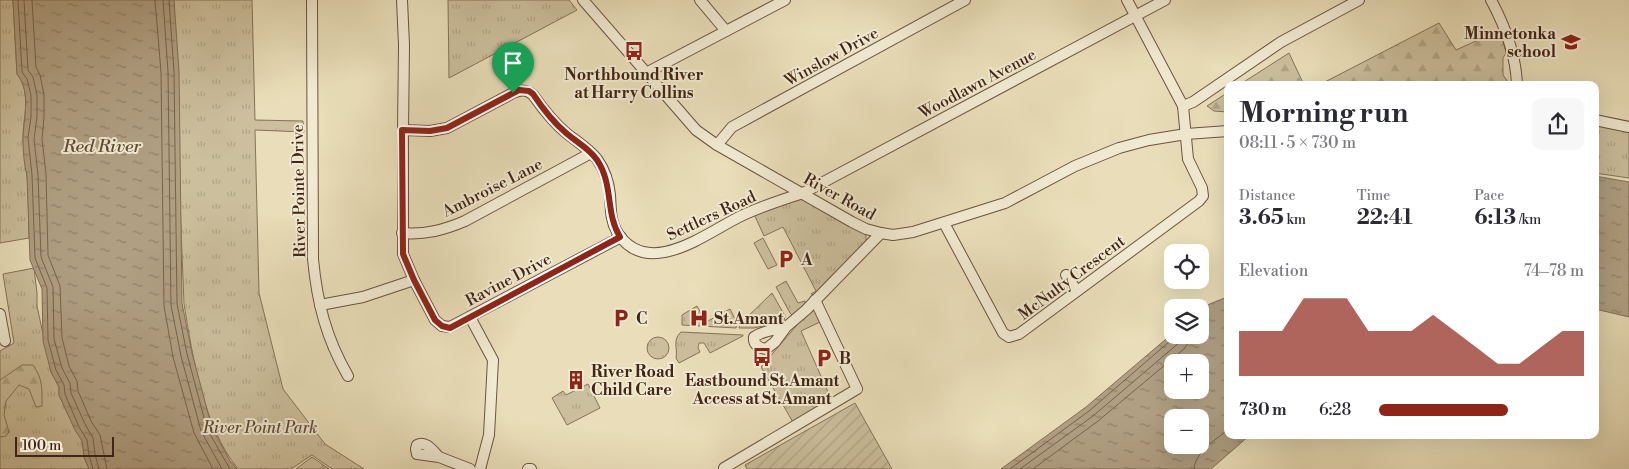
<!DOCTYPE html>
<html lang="en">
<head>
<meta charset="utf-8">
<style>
  :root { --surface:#fff; --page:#f7f7f7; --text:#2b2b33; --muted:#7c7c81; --accent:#8f2418 }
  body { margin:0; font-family:"Libre Bodoni",serif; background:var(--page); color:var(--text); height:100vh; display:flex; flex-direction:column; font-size:19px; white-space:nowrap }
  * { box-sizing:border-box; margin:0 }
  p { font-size:16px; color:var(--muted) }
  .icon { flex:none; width:28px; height:28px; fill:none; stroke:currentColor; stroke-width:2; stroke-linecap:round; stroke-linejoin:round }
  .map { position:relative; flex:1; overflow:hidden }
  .details { position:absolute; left:1224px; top:81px; width:375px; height:358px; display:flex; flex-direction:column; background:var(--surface); border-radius:10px; box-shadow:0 5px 20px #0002 }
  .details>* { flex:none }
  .buttons { position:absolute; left:1164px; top:244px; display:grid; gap:10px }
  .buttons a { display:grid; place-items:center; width:45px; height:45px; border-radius:10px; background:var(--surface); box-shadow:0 5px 20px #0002; font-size:25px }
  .scale { position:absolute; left:15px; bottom:12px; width:99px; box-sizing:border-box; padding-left:5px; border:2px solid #412516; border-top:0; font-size:14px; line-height:18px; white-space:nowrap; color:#412516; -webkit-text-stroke:4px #f1ead2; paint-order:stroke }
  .pin { position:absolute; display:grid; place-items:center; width:42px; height:42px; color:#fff; margin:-51px -21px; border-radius:50% 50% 50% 0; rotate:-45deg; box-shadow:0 0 5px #0007 }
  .pin .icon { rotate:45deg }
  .round { display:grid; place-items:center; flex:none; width:52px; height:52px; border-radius:10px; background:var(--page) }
  .headline { display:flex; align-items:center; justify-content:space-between; height:85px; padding:0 15px }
  h1 { font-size:28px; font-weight:800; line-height:38px }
  .metrics { display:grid; grid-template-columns:repeat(3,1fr); gap:8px; height:85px; padding:5px 15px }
  .metrics div { display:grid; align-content:center }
  .metrics b { font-size:21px; font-weight:800 }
  .metrics small { font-size:14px; font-weight:400 }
  .metrics p { font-size:14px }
  .chart { height:140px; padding:10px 15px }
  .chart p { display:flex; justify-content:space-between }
  .chart svg { width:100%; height:90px; margin-top:5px; fill:var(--accent); opacity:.7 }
  ul { padding:0 15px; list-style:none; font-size:16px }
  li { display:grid; grid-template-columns:80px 60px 1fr; align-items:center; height:38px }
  li i { height:12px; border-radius:6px; background:var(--accent) }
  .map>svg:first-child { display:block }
  .grass { fill:url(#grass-tufts); stroke:#86725a }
  .forest { fill:url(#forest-firs); stroke:#86725a }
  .garden { fill:url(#garden-furrows); stroke:#86725a }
  .water { fill:url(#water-ripples); stroke:#846e57; fill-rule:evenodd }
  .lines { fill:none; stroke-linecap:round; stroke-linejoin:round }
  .shore { stroke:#78624c; stroke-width:1 }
  .minor-casing { stroke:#6b533f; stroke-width:12 }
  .minor { stroke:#f1ead2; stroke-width:10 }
  .route-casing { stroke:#fff; stroke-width:10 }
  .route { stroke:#8f2418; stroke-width:6 }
  .labels { text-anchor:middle; stroke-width:4; stroke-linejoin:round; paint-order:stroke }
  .poi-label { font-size:16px; font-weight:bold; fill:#412516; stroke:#f1ead2; text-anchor:start }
  .street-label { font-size:16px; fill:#412516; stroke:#f1ead2 }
  .park-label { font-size:16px; font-style:italic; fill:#644c38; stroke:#f1ead2 }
  .water-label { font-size:18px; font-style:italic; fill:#624a36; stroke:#f1ead2 }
</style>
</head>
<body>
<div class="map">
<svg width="1629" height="469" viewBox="0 0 1629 469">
  <defs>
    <pattern id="grass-tufts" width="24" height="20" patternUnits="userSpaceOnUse" patternTransform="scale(1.25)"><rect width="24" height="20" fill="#ccbf9d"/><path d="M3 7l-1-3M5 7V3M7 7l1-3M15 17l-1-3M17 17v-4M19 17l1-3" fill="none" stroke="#b0a486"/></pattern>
    <pattern id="forest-firs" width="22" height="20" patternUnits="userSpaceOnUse" patternTransform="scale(1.25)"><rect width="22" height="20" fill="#ccbf9d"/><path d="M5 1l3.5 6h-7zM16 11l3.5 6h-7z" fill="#b0a486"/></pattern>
    <pattern id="garden-furrows" width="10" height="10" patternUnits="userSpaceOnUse" patternTransform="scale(1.25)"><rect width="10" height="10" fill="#ccbf9d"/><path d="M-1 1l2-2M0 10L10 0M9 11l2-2" fill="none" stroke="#b0a486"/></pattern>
    <pattern id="water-ripples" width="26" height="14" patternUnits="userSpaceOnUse" patternTransform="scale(1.25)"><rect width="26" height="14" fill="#b09f82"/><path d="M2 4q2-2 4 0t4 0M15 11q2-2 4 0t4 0" fill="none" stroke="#918169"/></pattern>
  </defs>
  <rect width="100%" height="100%" fill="#e9deb9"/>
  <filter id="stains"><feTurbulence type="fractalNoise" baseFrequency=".004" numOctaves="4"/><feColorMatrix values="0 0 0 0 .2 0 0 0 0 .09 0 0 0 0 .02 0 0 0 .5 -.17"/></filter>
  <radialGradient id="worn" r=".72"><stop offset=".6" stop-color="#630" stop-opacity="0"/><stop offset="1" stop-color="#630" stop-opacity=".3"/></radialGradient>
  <g class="grass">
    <path d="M0,0h13l4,74c16,20 5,45 6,67 1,12 3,23 4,35 2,20 1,41 2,62l-29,5z"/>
    <path d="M172,0h80l3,120 48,1 1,11 -49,-2 4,163 24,96 42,55 39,25h-32l-20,-14 -21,14h-53c-35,-43 -45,-111 -54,-165z"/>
    <path d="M448,0h121l8,10 -128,68z"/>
    <path d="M1595,123l34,7v48l-34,-5z"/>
    <path d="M797,199l7,1 62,34v11l-51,50 -4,-1 5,-3 -33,-64 -19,9 -10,-22z"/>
    <path d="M763,238l14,27 -9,4 -14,-26z"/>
    <path d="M34,268l3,25v13l14,66 8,15v8l16,34 8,12 1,16 5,12h-89v-118l14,-8 -11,-69z"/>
    <path d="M786,281l12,22 7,-2v4l-12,11 -3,-3 -14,-26z"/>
    <path d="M772,293l13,23 -1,5 -30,7h-15l1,-4z"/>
    <path d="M697,306l9,16 24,-13 7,14 -1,5 -54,-3v-10z"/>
    <path d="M814,308l21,43 -1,2 -14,-31 -19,9 31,70 -38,23 -33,-57 36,-42z"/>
    <path d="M681,332l62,3v1l-33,17 -6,-10h-5l-1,5 2,4 -21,11 -3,-5c2,-10 -4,-18 5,-26z"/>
    <circle cx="658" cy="348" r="11"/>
    <path d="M588,384l12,24 -33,17 -15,-27 11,-7 3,4z"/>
  </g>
  <g class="forest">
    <path d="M1439,23l17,27 42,-19 5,9 3,13 -3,5v17l5,7 1,3h-190z"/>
    <path d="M1289,53l15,32h-65z"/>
    <path d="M1227,93v19l-13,-1 -7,-5z"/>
    <path d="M22,365h11c10,14 9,24 9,41l-6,1 -7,-18 -10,-4 -13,16 -2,14 5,17 -3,4 -6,1v-57z"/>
    <path d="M312,457l17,12h-33z"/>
  </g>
  <path class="garden" d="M855,403l37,66h-145l-2,-4z"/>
  <g class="water">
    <path d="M13,0h161l5,71 3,232 10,50 20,75 18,33 7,8h-148l-5,-12 -2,-16 -7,-11 -16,-35v-8l-8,-15 -8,-31 -1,-52 -12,-29 -3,-84c-3,-12 -4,-24 -4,-36 0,-22 9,-46 -6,-66z"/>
    <path d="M1595,176l34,6v135l-34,-8z"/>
    <path d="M1227,297l1,138h22l-39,34h-210l85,-62 86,-73 28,1v-24l5,-5zM1172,362h28v28h-28zM1172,418h28v27h-28z"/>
  </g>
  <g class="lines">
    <g class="shore">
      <path d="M18,0l4,72 5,7 4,16v22l-3,21 4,37 3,83 12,30 1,52 8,30 8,15 1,9 14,33 8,13 2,15 4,14"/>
      <path d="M24,0l4,70 5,7 4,18v22l-3,22 4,36 3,82 12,30 1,52 8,29 8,15 1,10 14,31 8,14 2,16 4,15"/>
      <path d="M32,0l4,67 4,8 4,20v22l-2,22 4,35 2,81 12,31 2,52 7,28 8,15 1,10 13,30 9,14 7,34"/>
      <path d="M155,0l6,72 3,234 9,51 21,76 19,36"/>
      <path d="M163,0l5,72 3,233 10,51 20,75 21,38"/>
      <path d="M169,0l5,72 3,232 10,50 20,75 23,40"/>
      <path d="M1010,469l79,-58 88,-76"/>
      <path d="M1020,469l73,-53 87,-74 4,-7"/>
      <path d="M1033,469l65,-48 86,-72 5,-7 2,-7"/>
      <path d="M1194,469c1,-17 21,-29 34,-39"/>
    </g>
    <g class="minor-casing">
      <g id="minor">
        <path d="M312,0l1,259c4,43 13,79 35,117"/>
        <path d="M402,0l2,45 -1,85v124l11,26 21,40 7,6 8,1 171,-90"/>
        <path d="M583,0l113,130 21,15 135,77 14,7 15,4 12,2 20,-3 92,-29 70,-37 44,-18 30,-8 37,-6 42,-3"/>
        <path d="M700,0l26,31"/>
        <path d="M1491,0c14,26 25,55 26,85"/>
        <path d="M646,73l139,-73"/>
        <path d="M1183,106l10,-4 88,-60 78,-42"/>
        <path d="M1595,120l34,7"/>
        <path d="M403,130l27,1 17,-3 66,-35c8,-3 13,-4 20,2 10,14 19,26 32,37 11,9 23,16 32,27 7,10 12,24 13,36 1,13 0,25 7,37 30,48 88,2 122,-15 20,-10 42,-17 64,-24l362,-193"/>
        <path d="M717,145l15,-18 233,-127"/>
        <path d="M944,223l59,110 6,4 10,-3 180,-133 4,-5 -1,-8 -14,-29 -5,-53 -56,-106"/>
        <path d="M402,233c23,2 42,-3 63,-12l126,-68"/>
        <path d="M1066,275l11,16"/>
        <path d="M320,305l43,-8 51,-17"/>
        <path d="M0,314l5,27"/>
        <path d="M470,317l23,43 -4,75 -9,34"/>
        <path d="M786,327c-11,3 -22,3 -32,10 -1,8 5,11 12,12l9,-7 11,-15 20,-17 75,-77"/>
        <path d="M439,457c-6,-6 -13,-17 -22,-12l-1,4 1,5 22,3 31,12"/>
        <path d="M724,468l133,-79 -42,-89"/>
        <path d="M528,469h3"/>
      </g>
    </g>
    <use href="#minor" class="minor"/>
  </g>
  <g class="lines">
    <g class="route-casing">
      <path id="route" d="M519,90l10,1 4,3c10,15 19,27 32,38 11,10 24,16 32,28 17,25 8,53 23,77l-170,91 -8,-2 -7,-6 -21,-40 -11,-26 -1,-124 28,1 17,-3z"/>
    </g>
    <use href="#route" class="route"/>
  </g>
  <defs>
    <g id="school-bare" transform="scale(1.5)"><path d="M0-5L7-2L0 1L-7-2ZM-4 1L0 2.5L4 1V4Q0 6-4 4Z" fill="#8f2418" stroke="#f1ead2" stroke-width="2.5" paint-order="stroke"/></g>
    <g id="bus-bare" transform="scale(1.5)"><path d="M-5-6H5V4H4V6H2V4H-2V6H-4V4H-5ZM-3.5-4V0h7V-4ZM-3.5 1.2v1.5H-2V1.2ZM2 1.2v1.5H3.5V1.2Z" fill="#8f2418" stroke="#f1ead2" stroke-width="2.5" paint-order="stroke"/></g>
    <g id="parking-bare" transform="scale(1.5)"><path d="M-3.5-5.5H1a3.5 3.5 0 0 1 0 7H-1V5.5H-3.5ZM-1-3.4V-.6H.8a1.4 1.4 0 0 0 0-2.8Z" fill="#8f2418" stroke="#f1ead2" stroke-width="2.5" paint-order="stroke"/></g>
    <g id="hospital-bare" transform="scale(1.5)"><path d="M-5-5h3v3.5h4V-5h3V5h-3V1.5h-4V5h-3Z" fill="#8f2418" stroke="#f1ead2" stroke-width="2.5" paint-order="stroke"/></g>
    <g id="building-bare" transform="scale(1.5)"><path d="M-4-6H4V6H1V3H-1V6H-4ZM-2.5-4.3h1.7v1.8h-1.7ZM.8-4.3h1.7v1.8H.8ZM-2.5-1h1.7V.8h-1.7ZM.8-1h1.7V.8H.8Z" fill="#8f2418" stroke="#f1ead2" stroke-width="2.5" paint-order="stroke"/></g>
  </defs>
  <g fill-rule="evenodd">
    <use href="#school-bare" x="1571" y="42"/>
    <use href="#bus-bare" x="634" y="51"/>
    <use href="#parking-bare" x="786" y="259"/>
    <use href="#parking-bare" x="621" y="318"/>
    <use href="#hospital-bare" x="699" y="318"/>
    <use href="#bus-bare" x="762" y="357"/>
    <use href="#parking-bare" x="824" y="358"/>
    <use href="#building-bare" x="576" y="380"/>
  </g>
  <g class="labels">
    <g class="poi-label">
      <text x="1556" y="39" text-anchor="end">Minnetonka<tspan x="1556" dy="18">school</tspan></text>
      <text x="634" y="80" text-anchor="middle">Northbound River<tspan x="634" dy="18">at Harry Collins</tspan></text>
      <text x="801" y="265">A</text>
      <text x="636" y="324">C</text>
      <text x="714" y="324">St.Amant</text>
      <text x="839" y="364">B</text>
      <text x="591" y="377">River Road<tspan x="591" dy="18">Child Care</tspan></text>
      <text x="762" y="386" text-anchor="middle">Eastbound St.Amant<tspan x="762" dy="18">Access at St.Amant</tspan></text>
    </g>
    <g class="street-label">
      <text transform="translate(831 56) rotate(-29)" y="6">Winslow Drive</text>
      <text transform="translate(977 83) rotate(-28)" y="6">Woodlawn Avenue</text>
      <text transform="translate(492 187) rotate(-27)" y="6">Ambroise Lane</text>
      <text transform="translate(298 191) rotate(-91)" y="6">River Pointe Drive</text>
      <text transform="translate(840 196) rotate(29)" y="6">River Road</text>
      <text transform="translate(711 215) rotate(-25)" y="6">Settlers Road</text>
      <text transform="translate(1071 277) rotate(-37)" y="6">McNulty Crescent</text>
      <text transform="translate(508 279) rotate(-28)" y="6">Ravine Drive</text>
    </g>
    <g class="park-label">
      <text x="260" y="433">River Point Park</text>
    </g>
    <g class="water-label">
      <text x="102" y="152">Red River</text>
    </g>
  </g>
  <rect width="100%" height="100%" filter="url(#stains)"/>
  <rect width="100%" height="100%" fill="url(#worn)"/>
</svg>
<div class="buttons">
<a><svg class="icon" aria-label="locate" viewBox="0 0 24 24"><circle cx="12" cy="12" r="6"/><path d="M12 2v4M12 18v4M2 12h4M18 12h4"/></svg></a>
<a><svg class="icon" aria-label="layers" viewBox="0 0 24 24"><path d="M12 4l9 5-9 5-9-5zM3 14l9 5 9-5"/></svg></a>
<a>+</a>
<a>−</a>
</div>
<div class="scale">100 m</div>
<div class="pin" style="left:513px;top:93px;background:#1e9e55"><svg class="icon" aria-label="arrive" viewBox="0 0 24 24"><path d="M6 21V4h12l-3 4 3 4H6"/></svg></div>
<section class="details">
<div class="headline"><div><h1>Morning run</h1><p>08:11 · 5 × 730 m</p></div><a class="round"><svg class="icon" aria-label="share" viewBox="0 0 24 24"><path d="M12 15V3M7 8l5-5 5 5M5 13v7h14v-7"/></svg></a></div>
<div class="metrics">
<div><p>Distance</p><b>3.65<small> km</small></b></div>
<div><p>Time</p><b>22:41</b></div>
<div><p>Pace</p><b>6:13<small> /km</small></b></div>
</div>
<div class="chart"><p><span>Elevation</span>74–78 m</p>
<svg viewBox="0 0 160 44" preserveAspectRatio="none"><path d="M0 44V22L10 22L20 22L30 6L40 6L50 6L60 22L70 22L80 22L90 14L100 22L110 30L120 38L130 38L140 30L150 22L160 22V44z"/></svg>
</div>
<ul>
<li><b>730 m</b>6:28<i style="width:63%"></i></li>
</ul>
</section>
</div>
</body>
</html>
